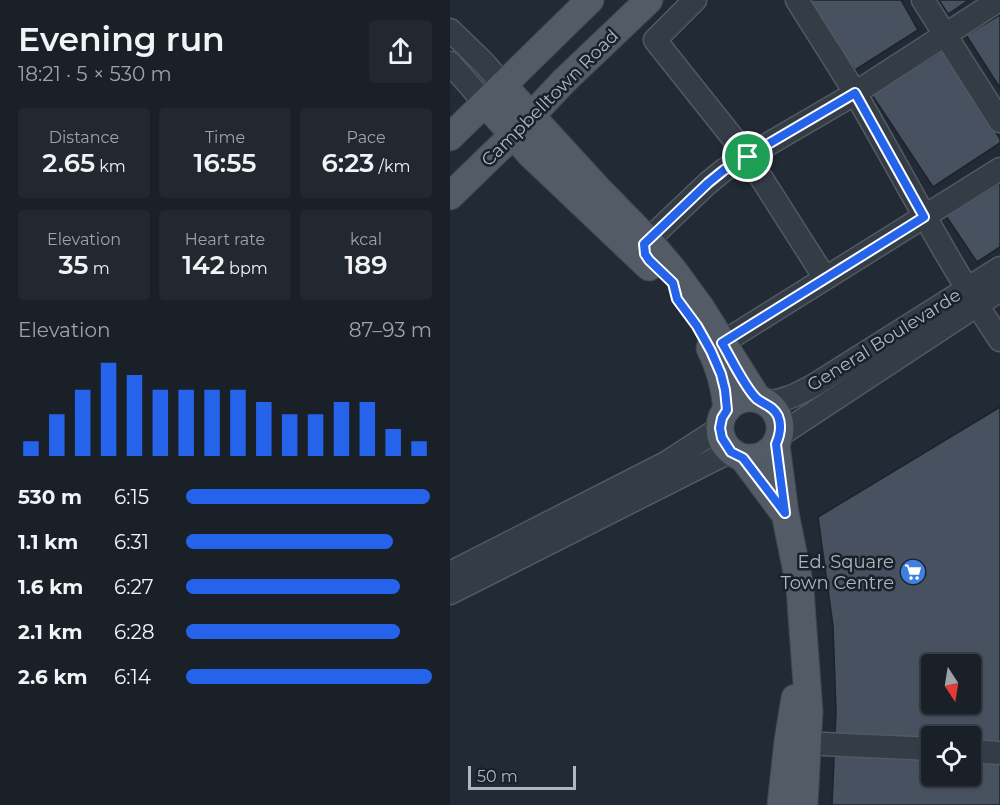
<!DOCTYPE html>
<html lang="en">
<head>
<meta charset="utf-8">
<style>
  :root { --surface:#192028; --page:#222830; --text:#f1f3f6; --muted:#9fa3a8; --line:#373e45; --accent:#2563eb }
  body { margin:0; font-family:Montserrat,sans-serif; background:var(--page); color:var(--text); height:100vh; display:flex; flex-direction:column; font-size:22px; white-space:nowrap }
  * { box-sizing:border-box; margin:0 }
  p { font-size:20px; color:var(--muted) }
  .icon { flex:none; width:33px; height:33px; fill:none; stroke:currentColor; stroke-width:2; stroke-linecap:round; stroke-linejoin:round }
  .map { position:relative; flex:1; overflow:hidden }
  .sheet { display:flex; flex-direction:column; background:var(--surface); width:450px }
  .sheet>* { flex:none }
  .needle { width:39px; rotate:168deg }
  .fabs { position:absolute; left:471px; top:654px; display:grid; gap:12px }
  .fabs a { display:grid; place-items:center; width:60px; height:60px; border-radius:6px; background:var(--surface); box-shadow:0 2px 4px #0004,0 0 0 2px var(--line); font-size:30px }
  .scale { position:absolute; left:18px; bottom:15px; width:108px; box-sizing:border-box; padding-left:6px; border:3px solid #aeb6c2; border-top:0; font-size:16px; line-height:21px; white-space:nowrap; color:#aeb6c2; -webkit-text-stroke:4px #1a212a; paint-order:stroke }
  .pin { position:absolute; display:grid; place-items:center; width:51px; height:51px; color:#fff; margin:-26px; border:3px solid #fff; border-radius:50%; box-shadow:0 2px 6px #0007 }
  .round { display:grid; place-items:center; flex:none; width:63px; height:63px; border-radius:6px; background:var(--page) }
  .summary { display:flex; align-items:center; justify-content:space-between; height:102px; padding:0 18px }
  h1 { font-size:33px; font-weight:600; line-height:45px }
  .stats { display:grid; grid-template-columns:repeat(3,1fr); gap:9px; height:102px; padding:6px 18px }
  .stats div { display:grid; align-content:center; border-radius:6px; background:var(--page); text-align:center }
  .stats b { font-size:26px; font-weight:600 }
  .stats small { font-size:16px; font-weight:400 }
  .stats p { font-size:16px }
  .chart { height:168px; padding:12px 18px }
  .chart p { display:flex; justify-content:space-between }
  .chart svg { width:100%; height:108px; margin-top:6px; stroke:var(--accent); stroke-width:6 }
  ul { padding:0 18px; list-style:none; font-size:20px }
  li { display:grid; grid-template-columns:96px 72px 1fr; align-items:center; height:45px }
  li i { height:15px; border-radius:8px; background:var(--accent) }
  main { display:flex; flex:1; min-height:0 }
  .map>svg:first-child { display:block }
  .building { fill:#47515f; stroke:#1c232c; stroke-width:1.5; fill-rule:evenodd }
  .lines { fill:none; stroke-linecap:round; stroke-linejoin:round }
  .minor-casing { stroke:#525963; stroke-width:25 }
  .major-casing { stroke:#3e454f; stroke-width:29 }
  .minor { stroke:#343c46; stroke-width:22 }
  .major { stroke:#525b66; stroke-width:27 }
  .route-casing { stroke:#fff; stroke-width:12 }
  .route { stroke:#2563eb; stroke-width:8 }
  .labels { text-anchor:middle; stroke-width:5; stroke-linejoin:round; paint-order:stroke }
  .street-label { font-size:18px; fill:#aeb6c2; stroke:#1a212a }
  .poi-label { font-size:18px; fill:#aeb6c2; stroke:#1a212a; text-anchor:end }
</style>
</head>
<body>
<main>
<section class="sheet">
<div class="summary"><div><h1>Evening run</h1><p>18:21 · 5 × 530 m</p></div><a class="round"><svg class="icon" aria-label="share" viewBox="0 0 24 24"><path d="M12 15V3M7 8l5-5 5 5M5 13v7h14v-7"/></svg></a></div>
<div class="stats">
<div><p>Distance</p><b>2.65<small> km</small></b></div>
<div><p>Time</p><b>16:55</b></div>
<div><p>Pace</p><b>6:23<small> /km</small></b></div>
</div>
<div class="stats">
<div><p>Elevation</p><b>35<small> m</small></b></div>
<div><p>Heart rate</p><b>142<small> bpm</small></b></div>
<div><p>kcal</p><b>189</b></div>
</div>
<div class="chart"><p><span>Elevation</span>87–93 m</p>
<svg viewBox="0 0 160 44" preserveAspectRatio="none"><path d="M5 44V38M15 44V27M25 44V17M35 44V6M45 44V11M55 44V17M65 44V17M75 44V17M85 44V17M95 44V22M105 44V27M115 44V27M125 44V22M135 44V22M145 44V33M155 44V38"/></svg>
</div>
<ul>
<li><b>530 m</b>6:15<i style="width:99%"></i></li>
<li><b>1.1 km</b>6:31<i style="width:84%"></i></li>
<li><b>1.6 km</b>6:27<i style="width:87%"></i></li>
<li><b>2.1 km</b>6:28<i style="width:87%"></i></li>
<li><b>2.6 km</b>6:14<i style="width:100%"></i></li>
</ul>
</section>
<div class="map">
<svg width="550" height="805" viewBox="0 0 550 805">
  <rect width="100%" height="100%" fill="#212a35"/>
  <g class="building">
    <path d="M357,0h94l17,30 -63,40z"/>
    <path d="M489,0h30l-21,14z"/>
    <path d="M550,15v73l-34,-53z"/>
    <path d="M495,49l55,90v4l-67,44 -61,-92z"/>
    <path d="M550,183v64l-23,15 -31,-46z"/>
    <path d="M550,407v398h-168l4,-94 -3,-85 -15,-109zM482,664h38v40h-38zM482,736h38v40h-38z"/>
  </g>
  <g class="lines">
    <g class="minor-casing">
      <g id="minor">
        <path d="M245,0l-40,40 93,117 77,121"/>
        <path d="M347,0c19,31 39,61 58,93 48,82 91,167 145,247"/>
        <path d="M473,0l77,121"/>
        <path d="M0,30l34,33 19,22"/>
        <path d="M0,63l35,40"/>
        <path d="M198,240l60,-57 16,-13 125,-73 150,-97"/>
        <path d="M272,343l278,-174"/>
        <path d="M314,402c20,0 34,-8 52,-18l184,-116"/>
        <path d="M330,435l220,-145"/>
        <path d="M0,573l216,-110 54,-35"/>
        <path d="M0,593l281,-142"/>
        <path d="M374,744l108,5"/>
        <path d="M520,751l30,2"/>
      </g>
    </g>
    <g class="major-casing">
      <g id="major">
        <path d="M53,85l98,107 47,48 26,31 27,37 57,91"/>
        <path d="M35,103l45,51 119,113"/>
        <path d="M0,137l140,-137"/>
        <path d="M0,196l63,-61 51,-54 85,-81"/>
        <path d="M260,348c10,20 15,39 17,61"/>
        <circle cx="300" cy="428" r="30"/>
        <path d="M326,444l9,69 15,74 2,30 7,94 -5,94"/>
        <path d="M293,458l41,55"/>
        <path d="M331,805l7,-64 7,-43"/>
      </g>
    </g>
    <use href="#minor" class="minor"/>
    <use href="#major" class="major"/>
  </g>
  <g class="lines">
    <g class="route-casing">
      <path id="route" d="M405,93l69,124 -202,126c9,15 23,45 35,56 8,6 16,7 21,17 4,10 2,19 -2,28l9,69 -42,-55 -12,-6 -9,-14 -2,-10 2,-10 5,-8 -2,-20 -4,-16 -10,-23 -14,-25 -20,-27 -4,-16 -24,-23 -4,-6 -1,-10 64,-61 16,-13z"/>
    </g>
    <use href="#route" class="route"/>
  </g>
  <defs>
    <g id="supermarket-disc" transform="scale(1.35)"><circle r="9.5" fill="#3f7fe0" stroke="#1a212a"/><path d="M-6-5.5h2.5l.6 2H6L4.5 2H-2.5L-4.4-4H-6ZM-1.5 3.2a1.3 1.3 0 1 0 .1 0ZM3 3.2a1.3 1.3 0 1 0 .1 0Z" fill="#fff"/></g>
  </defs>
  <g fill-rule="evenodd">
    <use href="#supermarket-disc" x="463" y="572"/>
  </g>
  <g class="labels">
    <g class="street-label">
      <text transform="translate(100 98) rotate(-45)" y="6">Campbelltown Road</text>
      <text transform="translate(434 340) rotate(-32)" y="6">General Boulevarde</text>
    </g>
    <g class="poi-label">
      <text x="444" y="568">Ed. Square<tspan x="444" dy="21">Town Centre</tspan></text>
    </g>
  </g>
</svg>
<div class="fabs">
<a><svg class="needle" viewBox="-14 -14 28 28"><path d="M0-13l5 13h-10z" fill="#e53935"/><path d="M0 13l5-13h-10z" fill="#9fa3a8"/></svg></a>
<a><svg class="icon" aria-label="locate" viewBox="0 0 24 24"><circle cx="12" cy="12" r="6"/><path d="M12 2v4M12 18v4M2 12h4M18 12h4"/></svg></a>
</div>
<div class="scale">50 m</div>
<div class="pin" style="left:298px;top:157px;background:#1e9e55"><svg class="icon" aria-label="arrive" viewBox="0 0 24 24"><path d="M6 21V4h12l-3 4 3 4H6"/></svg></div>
</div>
</main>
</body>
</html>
